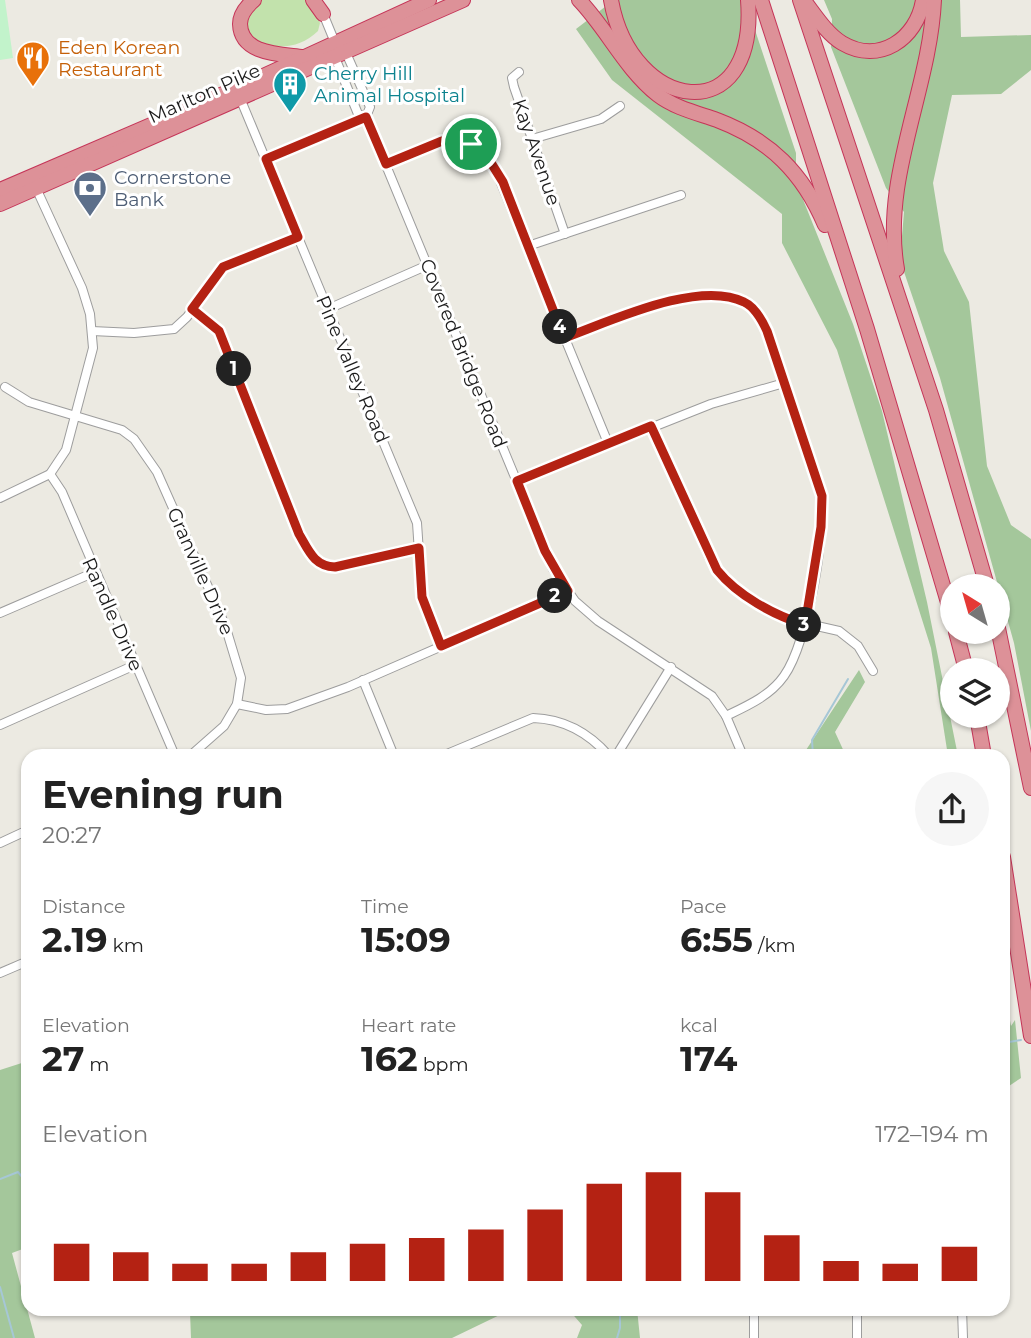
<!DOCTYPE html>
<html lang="en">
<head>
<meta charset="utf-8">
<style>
  :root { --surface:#fff; --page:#f6f6f6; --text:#222; --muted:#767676; --accent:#b42213 }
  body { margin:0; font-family:Montserrat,sans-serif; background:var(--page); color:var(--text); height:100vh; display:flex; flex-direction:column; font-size:26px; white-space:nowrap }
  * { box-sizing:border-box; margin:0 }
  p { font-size:23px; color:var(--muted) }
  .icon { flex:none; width:38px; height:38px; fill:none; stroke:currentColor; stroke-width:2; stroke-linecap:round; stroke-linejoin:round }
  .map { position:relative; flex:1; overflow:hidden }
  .side { position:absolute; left:21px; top:749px; width:989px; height:567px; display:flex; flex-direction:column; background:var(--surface); border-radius:21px; box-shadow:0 2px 5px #0004 }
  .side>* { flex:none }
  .needle { width:46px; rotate:323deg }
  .tools { position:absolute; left:940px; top:574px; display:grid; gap:14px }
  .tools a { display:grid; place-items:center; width:70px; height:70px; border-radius:50%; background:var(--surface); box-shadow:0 2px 5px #0004; font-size:35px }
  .pin { position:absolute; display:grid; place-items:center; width:60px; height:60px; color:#fff; margin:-30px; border:4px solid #fff; border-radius:50%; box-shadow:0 2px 7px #0007 }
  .km { position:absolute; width:35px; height:35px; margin:-18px; border-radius:50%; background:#222; color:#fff; font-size:19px; line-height:35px; text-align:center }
  .round { display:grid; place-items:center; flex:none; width:74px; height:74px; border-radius:37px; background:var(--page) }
  .headline { display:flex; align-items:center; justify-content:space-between; height:119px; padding:0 21px }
  h1 { font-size:38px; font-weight:700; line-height:52px }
  .stats { display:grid; grid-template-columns:repeat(3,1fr); gap:10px; height:119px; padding:7px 21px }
  .stats div { display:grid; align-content:center }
  .stats b { font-size:35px; font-weight:700 }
  .stats small { font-size:19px; font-weight:400 }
  .stats p { font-size:19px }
  .chart { height:196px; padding:14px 21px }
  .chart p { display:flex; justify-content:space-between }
  .chart svg { width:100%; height:126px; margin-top:7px; stroke:var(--accent); stroke-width:6 }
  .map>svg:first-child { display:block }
  .grass { fill:#c2e2ac }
  .forest { fill:#a4c79b }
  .park { fill:#c2f3cb }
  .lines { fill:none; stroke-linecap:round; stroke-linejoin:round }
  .stream { stroke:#a6c7d6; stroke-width:2 }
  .street-casing { stroke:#9d9d9d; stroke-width:10 }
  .highway-casing { stroke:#c53558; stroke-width:16 }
  .street { stroke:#fff; stroke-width:8 }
  .highway { stroke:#dd9198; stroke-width:14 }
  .route-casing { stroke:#fff; stroke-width:14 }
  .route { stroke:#b42213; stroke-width:9 }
  .labels { text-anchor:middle; stroke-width:6; stroke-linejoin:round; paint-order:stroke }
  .food-label { font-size:19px; fill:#c56008; stroke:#fff; text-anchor:start }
  .culture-label { font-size:19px; fill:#0d838f; stroke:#fff; text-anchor:start }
  .street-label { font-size:19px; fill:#1c1c1c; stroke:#fff }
  .service-label { font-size:19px; fill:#4e5e75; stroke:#fff; text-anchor:start }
</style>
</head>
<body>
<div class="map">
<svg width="1031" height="1338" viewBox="0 0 1031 1338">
  <rect width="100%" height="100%" fill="#eceae2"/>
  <path class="grass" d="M260,0h49l11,23 -2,8c-20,19 -44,19 -68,8l-6,-16z"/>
  <g class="forest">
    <path d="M614,0h131l51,153v29l57,142 29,87 45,191 31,154h-10l-17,-108 -94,-298 -55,-107v-29l-170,-134 -36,-51z"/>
    <path d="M824,0h136l1,37 70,-2v35l-30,24 -49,1 -19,88 11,68 25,51 18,164 24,59 20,14v192l-17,-88 -74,-265 -40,-118 4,-48 -18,-24 -55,-141 1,-28z"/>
    <path d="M859,670l6,12 -30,50 11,24h-37l-3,-6z"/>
    <path d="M1003,983l8,43 4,-6 6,58 -18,12z"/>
    <path d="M28,1061v186l-16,6 23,85h-35v-268z"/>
    <path d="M185,1309h327l-60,29h-261l-1,-26z"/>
    <path d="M568,1309h69l3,29h-63l5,-13z"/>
  </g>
  <path class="park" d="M0,0h5l8,58 -13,2z"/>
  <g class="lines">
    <g class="stream">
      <path d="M813,756l-1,-16 36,-61"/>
      <path d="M1003,1043l18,-3"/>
      <path d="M0,1179l18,-7 5,6 5,19"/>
      <path d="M0,1287l14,51"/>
      <path d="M617,1338l3,-10v-19"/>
    </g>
    <g class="street-casing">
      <g id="street">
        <path d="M322,11l14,34"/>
        <path d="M340,54l-4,6 22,54 8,3"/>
        <path d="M343,54l4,1 23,52 -4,10 187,452 22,32 23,20 114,75 14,20 17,40"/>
        <path d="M519,72l-7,6 2,9 51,147"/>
        <path d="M240,98l177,425 5,74 19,49"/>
        <path d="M532,139l69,-20 19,-13"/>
        <path d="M266,160l100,-43"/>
        <path d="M386,164c36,-15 75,-40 106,-3l116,282"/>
        <path d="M528,246l153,-51"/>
        <path d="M192,309l27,22 80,203 19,29 17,4 84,-19"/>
        <path d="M328,309l100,-44"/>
        <path d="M92,331l42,2 40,-4 13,-12 36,-50 75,-30"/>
        <path d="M564,338c45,-16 134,-59 180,-36 11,5 18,18 23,29l52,155c10,39 -11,157 -35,190 -14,20 -37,30 -58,40"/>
        <path d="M5,387l24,15 93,28 12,9 23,33 68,153 16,53 -4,26 -13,22 -34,30"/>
        <path d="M651,426l58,131 18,26 59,36 53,12 19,15 15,25"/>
        <path d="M50,474l12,18 113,264"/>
        <path d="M517,481l194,-77 73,-21"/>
        <path d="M0,498l50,-24 16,-24 27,-102 -3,-34 -8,-26 -46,-100"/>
        <path d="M0,613l95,-41"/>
        <path d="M363,680l31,76"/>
        <path d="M237,704l29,6 21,-1 61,-22 220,-96"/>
        <path d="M0,725l135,-60"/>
        <path d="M442,756l91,-38c30,1 56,15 76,38"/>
        <path d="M616,756l55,-89"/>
        <path d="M0,843l28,-13"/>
        <path d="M0,973l28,-12"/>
        <path d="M857,1309v29"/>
        <path d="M962,1309l1,29"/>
        <path d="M754,1338v-29"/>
      </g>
    </g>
    <g class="highway-casing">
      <g id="highway">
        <path d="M254,0c-7,6 -14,14 -14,24 1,31 41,30 63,33"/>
        <path d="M313,0l10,14"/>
        <path d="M579,0c28,29 46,69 79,95 17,13 39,18 59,25 53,20 86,53 108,105"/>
        <path d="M611,0c20,113 147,132 137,0"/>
        <path d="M761,0l106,329 85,287"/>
        <path d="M800,0l136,410 51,176"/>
        <path d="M805,2c10,13 22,32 37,41 37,22 75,-4 81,-43"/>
        <path d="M0,190l237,-102 192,-88"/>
        <path d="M0,204l463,-204"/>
        <path d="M897,269c-16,-91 33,-179 37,-269"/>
        <path d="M998,628l33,160"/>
        <path d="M956,632l10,38"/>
        <path d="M977,716l7,40"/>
        <path d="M1003,857l28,179"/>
      </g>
    </g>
    <use href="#street" class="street"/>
    <use href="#highway" class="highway"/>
  </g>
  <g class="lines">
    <g class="route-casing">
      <path id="route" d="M366,117l20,47 56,-23 23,1 18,8 20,32 61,156c45,-16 134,-59 180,-36 11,5 18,18 23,29l55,165 -1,31 -16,98c-31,-10 -67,-29 -88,-55l-66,-144 -134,55 28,70 23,40 -127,55 -19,-49 -3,-49 -84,19c-21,-1 -26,-16 -36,-33l-80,-203 -27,-22 31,-42 75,-30 -32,-78z"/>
    </g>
    <use href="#route" class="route"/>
  </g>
  <defs>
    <g id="restaurant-pin" transform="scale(1.75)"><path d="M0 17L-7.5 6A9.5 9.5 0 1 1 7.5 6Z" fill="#e8710a" stroke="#fff"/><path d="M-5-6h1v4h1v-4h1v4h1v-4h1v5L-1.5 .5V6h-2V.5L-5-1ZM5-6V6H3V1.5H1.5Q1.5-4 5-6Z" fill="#fff"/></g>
    <g id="building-pin" transform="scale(1.75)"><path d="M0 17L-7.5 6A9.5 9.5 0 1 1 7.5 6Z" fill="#0f9aa8" stroke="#fff"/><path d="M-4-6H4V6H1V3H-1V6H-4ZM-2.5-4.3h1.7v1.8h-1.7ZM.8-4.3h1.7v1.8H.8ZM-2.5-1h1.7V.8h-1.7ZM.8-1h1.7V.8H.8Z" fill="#fff"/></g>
    <g id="bank-pin" transform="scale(1.75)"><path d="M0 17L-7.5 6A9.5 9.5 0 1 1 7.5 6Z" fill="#5c6f8a" stroke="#fff"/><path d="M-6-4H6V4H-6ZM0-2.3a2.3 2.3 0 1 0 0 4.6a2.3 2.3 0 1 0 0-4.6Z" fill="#fff"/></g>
  </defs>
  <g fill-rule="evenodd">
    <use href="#restaurant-pin" x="33" y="58"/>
    <use href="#building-pin" x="290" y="84"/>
    <use href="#bank-pin" x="90" y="188"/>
  </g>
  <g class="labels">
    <g class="food-label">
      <text x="58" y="54">Eden Korean<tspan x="58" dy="22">Restaurant</tspan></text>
    </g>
    <g class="culture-label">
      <text x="314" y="80">Cherry Hill<tspan x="314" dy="22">Animal Hospital</tspan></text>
    </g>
    <g class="street-label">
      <text transform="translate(204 93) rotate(-24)" y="7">Marlton Pike</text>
      <text transform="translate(537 152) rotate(71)" y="7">Kay Avenue</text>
      <text transform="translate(464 353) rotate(68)" y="7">Covered Bridge Road</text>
      <text transform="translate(353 369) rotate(67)" y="7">Pine Valley Road</text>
      <text transform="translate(201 571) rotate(66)" y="7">Granville Drive</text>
      <text transform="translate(113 614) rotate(66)" y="7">Randle Drive</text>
    </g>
    <g class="service-label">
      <text x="114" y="184">Cornerstone<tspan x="114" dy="22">Bank</tspan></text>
    </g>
  </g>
</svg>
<div class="tools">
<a><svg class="needle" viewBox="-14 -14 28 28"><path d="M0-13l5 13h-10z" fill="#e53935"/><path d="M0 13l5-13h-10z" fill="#767676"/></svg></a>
<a><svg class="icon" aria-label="layers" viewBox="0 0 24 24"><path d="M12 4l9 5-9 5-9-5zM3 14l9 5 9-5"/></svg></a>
</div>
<div class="pin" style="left:471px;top:144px;background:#1e9e55"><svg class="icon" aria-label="arrive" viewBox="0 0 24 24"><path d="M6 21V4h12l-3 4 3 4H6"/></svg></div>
<b class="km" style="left:234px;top:369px">1</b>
<b class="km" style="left:555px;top:596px">2</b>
<b class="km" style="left:804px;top:625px">3</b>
<b class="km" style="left:560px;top:327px">4</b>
<section class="side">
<div class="headline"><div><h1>Evening run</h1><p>20:27</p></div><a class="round"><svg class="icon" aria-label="share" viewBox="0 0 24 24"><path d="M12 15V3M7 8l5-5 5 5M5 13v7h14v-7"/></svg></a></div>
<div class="stats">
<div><p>Distance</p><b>2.19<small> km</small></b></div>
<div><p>Time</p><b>15:09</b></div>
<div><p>Pace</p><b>6:55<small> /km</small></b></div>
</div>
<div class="stats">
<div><p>Elevation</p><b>27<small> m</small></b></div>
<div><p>Heart rate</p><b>162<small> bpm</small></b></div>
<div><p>kcal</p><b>174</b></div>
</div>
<div class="chart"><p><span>Elevation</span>172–194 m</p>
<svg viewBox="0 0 160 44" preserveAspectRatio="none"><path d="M5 44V31M15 44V34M25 44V38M35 44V38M45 44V34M55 44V31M65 44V29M75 44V26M85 44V19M95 44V10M105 44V6M115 44V13M125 44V28M135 44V37M145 44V38M155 44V32"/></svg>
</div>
</section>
</div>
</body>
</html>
